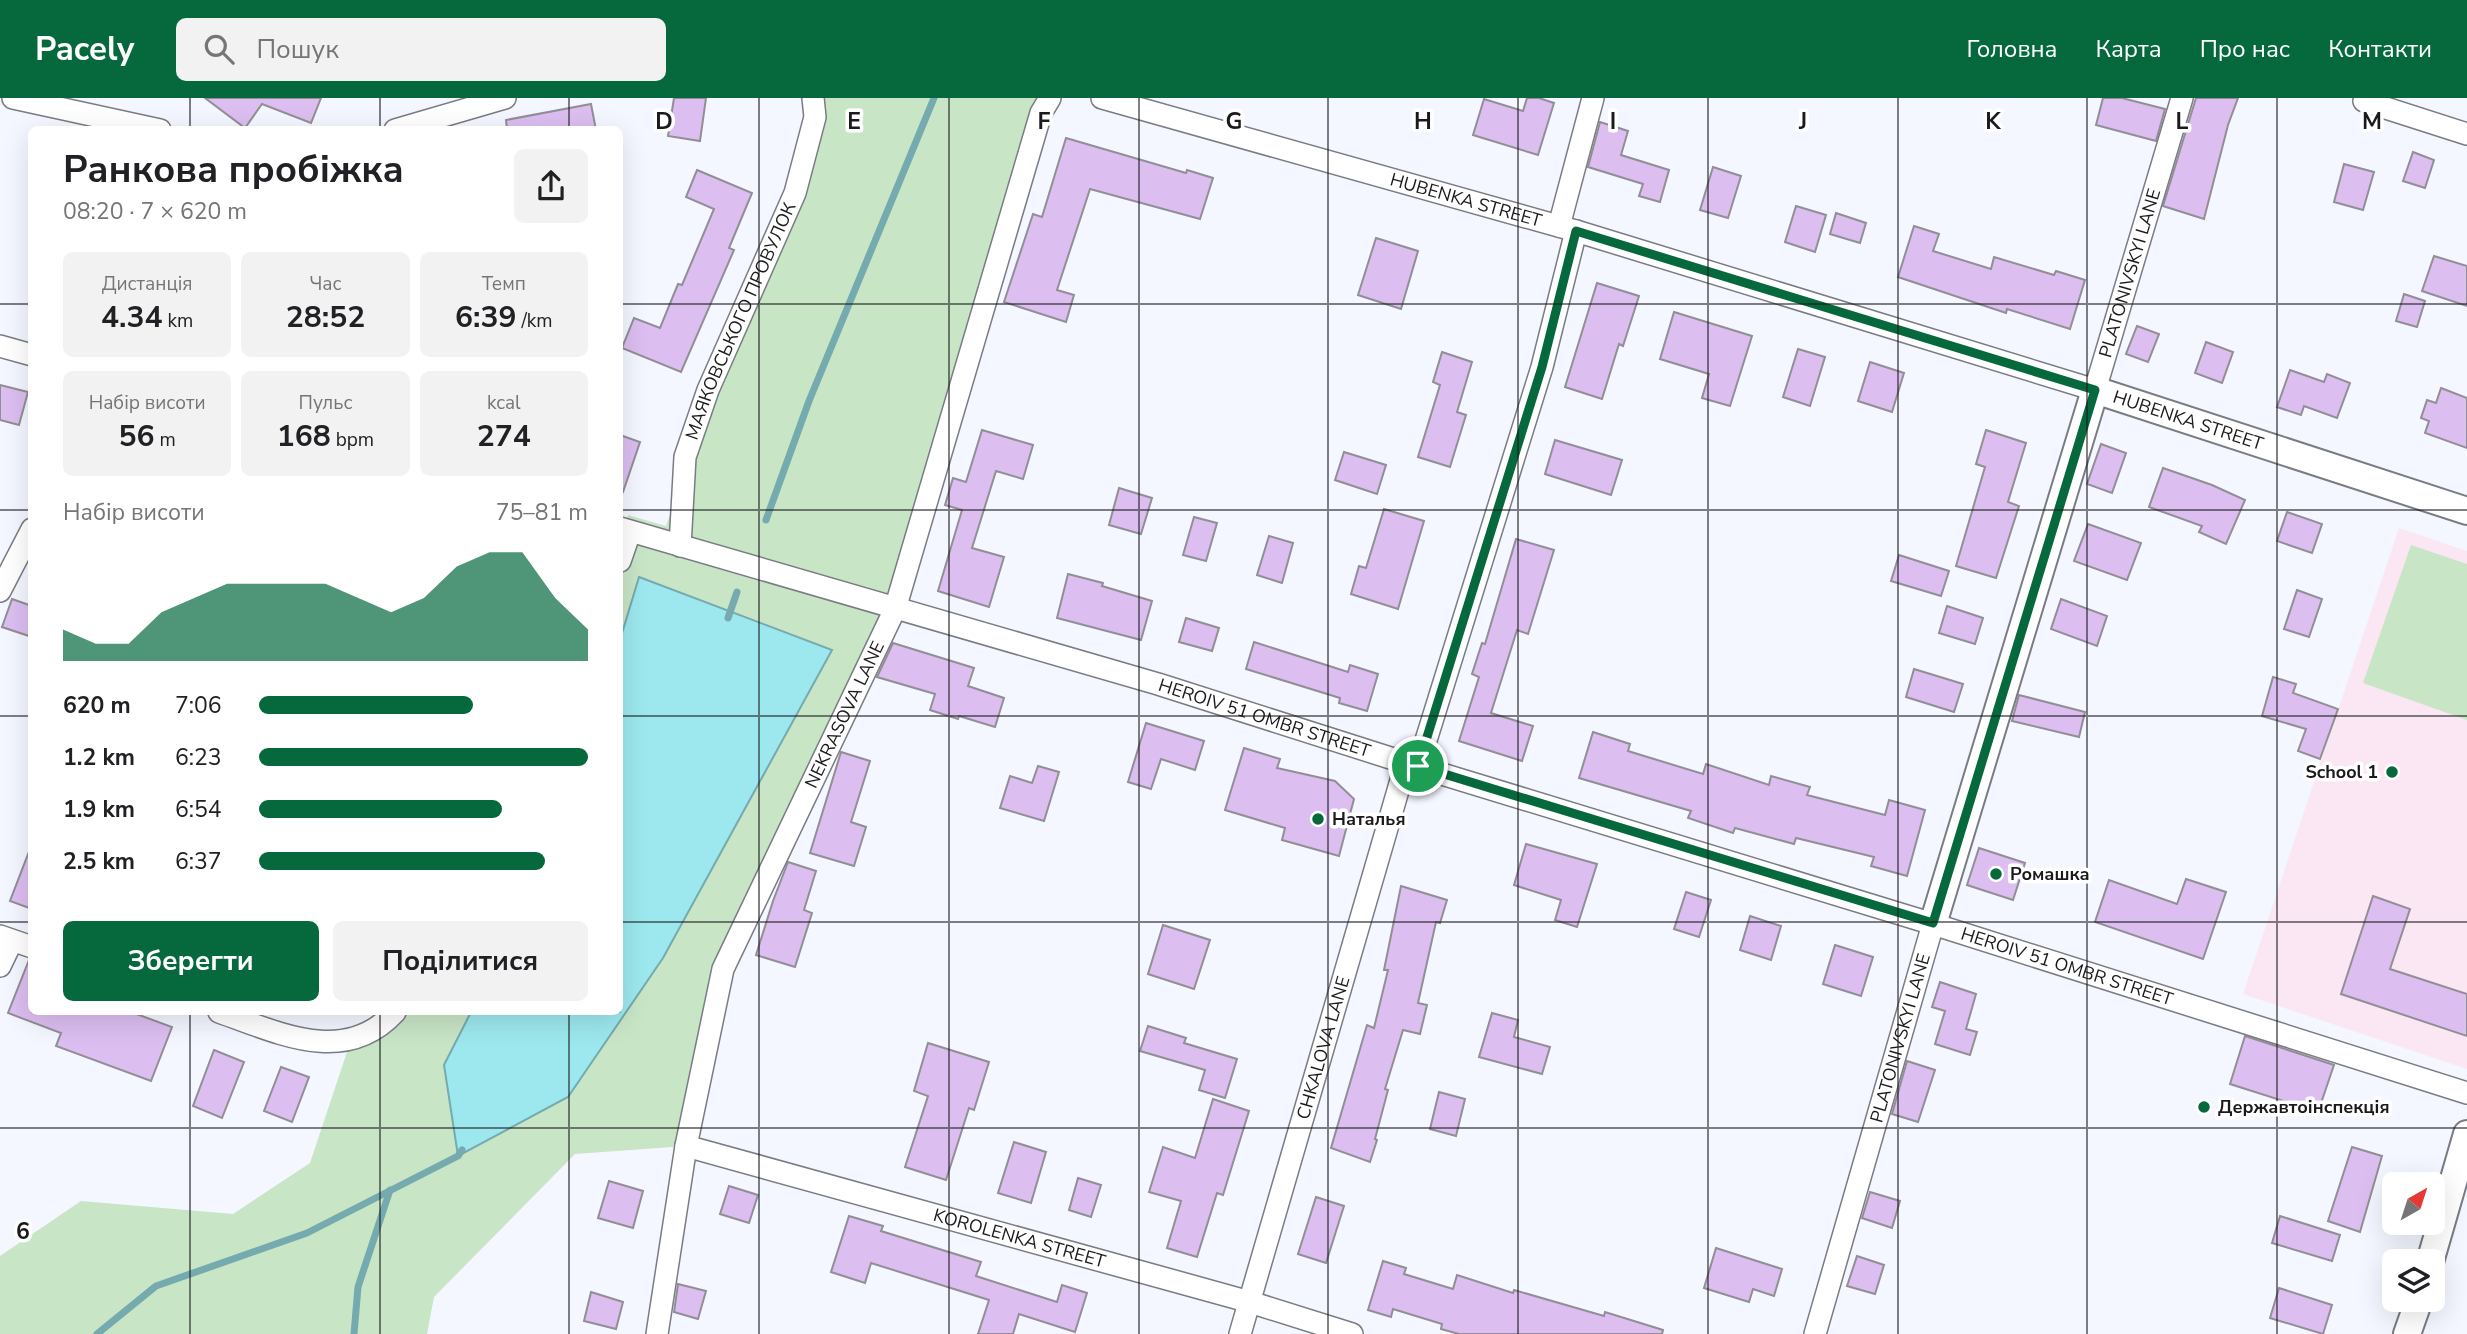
<!DOCTYPE html>
<html lang="uk">
<head>
<meta charset="utf-8">
<style>
  :root { --surface:#fff; --page:#f2f2f2; --text:#202124; --muted:#757577; --accent:#06693e }
  body { margin:0; font-family:"Nunito Sans",sans-serif; background:var(--page); color:var(--text); height:100vh; display:flex; flex-direction:column; font-size:26px; white-space:nowrap }
  * { box-sizing:border-box; margin:0 }
  p { font-size:23px; color:var(--muted) }
  .icon { flex:none; width:38px; height:38px; fill:none; stroke:currentColor; stroke-width:2; stroke-linecap:round; stroke-linejoin:round }
  .map { position:relative; flex:1; overflow:hidden }
  .side { position:absolute; left:28px; top:28px; width:595px; height:889px; display:flex; flex-direction:column; background:var(--surface); border-radius:10px; box-shadow:0 7px 28px #0002 }
  .side>* { flex:none }
  .needle { width:46px; rotate:39deg }
  .controls { position:absolute; left:2382px; top:1074px; display:grid; gap:14px }
  .controls a { display:grid; place-items:center; width:63px; height:63px; border-radius:10px; background:var(--surface); box-shadow:0 7px 28px #0002; font-size:35px }
  .pin { position:absolute; display:grid; place-items:center; width:60px; height:60px; color:#fff; margin:-30px; border:4px solid #fff; border-radius:50%; box-shadow:0 2px 7px #0007 }
  .round { display:grid; place-items:center; flex:none; width:74px; height:74px; border-radius:10px; background:var(--page) }
  .headline { display:flex; align-items:center; justify-content:space-between; height:119px; padding:0 35px }
  h1 { font-size:38px; font-weight:700; line-height:52px }
  .stats { display:grid; grid-template-columns:repeat(3,1fr); gap:10px; height:119px; padding:7px 35px }
  .stats div { display:grid; align-content:center; border-radius:10px; background:var(--page); text-align:center }
  .stats b { font-size:30px; font-weight:700 }
  .stats small { font-size:19px; font-weight:400 }
  .stats p { font-size:19px }
  .chart { height:196px; padding:14px 35px }
  .chart p { display:flex; justify-content:space-between }
  .chart svg { width:100%; height:126px; margin-top:7px; fill:var(--accent); opacity:.7 }
  .cta { display:flex; gap:14px; margin-top:auto; padding:14px 35px }
  .cta a { flex:1; height:80px; border-radius:10px; background:var(--accent); color:#fff; font-size:28px; font-weight:700; line-height:80px; text-align:center }
  .cta a+a { background:var(--page); color:var(--text) }
  ul { padding:0 35px; list-style:none; font-size:23px }
  li { display:grid; grid-template-columns:112px 84px 1fr; align-items:center; height:52px }
  li i { height:18px; border-radius:9px; background:var(--accent) }
  header { display:flex; align-items:center; gap:42px; box-sizing:border-box; height:98px; padding:0 35px; background:var(--accent); color:#fff }
  header strong { font-size:33px }
  nav { display:flex; gap:38px; margin-inline-start:auto; font-size:24px }
  .search { width:490px; height:63px; background:var(--page); display:flex; align-items:center; gap:18px; box-sizing:border-box; padding:0 24px; border-radius:10px; color:var(--muted); font-size:26px }
  .map>svg:first-child { display:block }
  .education { fill:#fbe6f4 }
  .green { fill:#c8e5c6 }
  .water { fill:#9ce8ee; stroke:#75aaaf; stroke-width:2 }
  .lines { fill:none; stroke-linecap:round; stroke-linejoin:round }
  .stream { stroke:#75aaaf; stroke-width:7 }
  .building { fill:#dcbef1; stroke:#928e95; stroke-width:2 }
  .minor-casing { stroke:#7a7c84; stroke-width:24 }
  .tertiary-casing { stroke:#7a7c84; stroke-width:30 }
  .minor { stroke:#fff; stroke-width:21 }
  .tertiary { stroke:#fff; stroke-width:26 }
  .route-casing { stroke:#fff; stroke-width:14 }
  .route { stroke:#06693e; stroke-width:9 }
  .grid { fill:none; stroke:#1a1a1d; stroke-width:2; stroke-opacity:0.55 }
  .poi-dot { fill:#06693e; stroke:#fff; stroke-width:2.5 }
  .labels { text-anchor:middle; stroke-width:7; stroke-linejoin:round; paint-order:stroke }
  .street-label { font-size:18px; fill:#1a1a1d; stroke:#fff }
  .poi-label { font-size:18px; font-weight:bold; fill:#1a1a1d; stroke:#fff; text-anchor:start }
  .grid-label { font-size:23px; text-anchor:middle; font-weight:bold; fill:#1a1a1d; stroke:#fff; stroke-width:7; stroke-linejoin:round; paint-order:stroke }
</style>
</head>
<body>
<header>
<strong>Pacely</strong>
<div class="search"><svg class="icon" aria-label="search" viewBox="0 0 24 24"><circle cx="10" cy="10" r="6"/><path d="M15 15l6 6"/></svg>Пошук</div>
<nav><a>Головна</a><a>Карта</a><a>Про нас</a><a>Контакти</a></nav>
</header>
<div class="map">
<svg width="2467" height="1236" viewBox="0 0 2467 1236">
  <rect width="100%" height="100%" fill="#f4f7ff"/>
  <path class="education" d="M2399,430l68,23v518l-224,-75z"/>
  <g class="green">
    <path d="M799,0h251l-155,511 -172,360 -37,177 -111,8 -141,143 -7,37h-427v-78l81,-55 152,13 77,-51 41,-123 44,-28h225v-469l8,-28 38,11 154,-420z"/>
    <path d="M2411,447l56,19v156l-104,-37z"/>
  </g>
  <path class="water" d="M639,479l193,73 -169,308 -95,139 -110,59 -14,-91 27,-53h149v-372z"/>
  <g class="lines">
    <g class="stream">
      <path d="M766,422l43,-119 125,-303"/>
      <path d="M728,520l9,-26"/>
      <path d="M97,1236l59,-48 151,-53 151,-77 4,-6"/>
      <path d="M354,1236l4,-47 32,-97"/>
    </g>
  </g>
  <g class="building">
    <path d="M205,0h116l-10,25 -49,-19 -17,24z"/>
    <path d="M674,0h32l-6,43 -32,-5z"/>
    <path d="M1527,0h12l15,5 -16,52 -65,-20 11,-36 39,12z"/>
    <path d="M2103,0h19l43,11 -9,32 -60,-16z"/>
    <path d="M2196,0h42l-10,27 -24,94 -41,-13z"/>
    <path d="M591,6l5,26h-89l-1,-10z"/>
    <path d="M1600,24l28,9 -7,24 48,15 -9,32 -21,-6 4,-12 -55,-17z"/>
    <path d="M1066,40l120,35 1,-3 26,8 -13,41 -110,-30 -33,101 17,5 -8,27 -62,-20 29,-88 9,3z"/>
    <path d="M2413,54l21,8 -9,28 -22,-7z"/>
    <path d="M2344,66l30,8 -11,38 -29,-8z"/>
    <path d="M1713,69l28,9 -13,42 -28,-8z"/>
    <path d="M697,72l55,23 -23,55 5,2 -53,122 -59,-24 12,-30 26,10 18,-44 4,1 32,-76 -28,-12z"/>
    <path d="M1796,108l30,9 -11,37 -30,-10z"/>
    <path d="M1836,115l30,10 -6,20 -30,-9z"/>
    <path d="M1914,128l25,8 -6,17 58,18 3,-12 60,18 2,-4 29,9 -15,49 -63,-20 -1,4 -108,-36z"/>
    <path d="M1376,140l42,13 -17,58 -43,-14z"/>
    <path d="M2434,158l33,10v40l-45,-15z"/>
    <path d="M1597,185l42,13 -16,50 -4,-2 -17,55 -37,-12z"/>
    <path d="M2404,196l21,7 -8,26 -21,-6z"/>
    <path d="M1674,214l78,24 -22,70 -28,-8 7,-24 -49,-15z"/>
    <path d="M2137,228l22,8 -11,28 -22,-8z"/>
    <path d="M2206,244l27,10 -11,31 -27,-10z"/>
    <path d="M1798,251l27,8 -15,49 -27,-9z"/>
    <path d="M1442,254l30,10 -15,50 9,3 -16,52 -32,-10 22,-72 -7,-3z"/>
    <path d="M1870,264l34,11 -12,39 -34,-11z"/>
    <path d="M2290,272l34,12 3,-8 23,9 -13,35 -33,-12 -3,9 -24,-8z"/>
    <path d="M0,287l28,7 -9,33 -19,-5z"/>
    <path d="M2441,290l26,10v50l-42,-15 4,-12 -8,-3 6,-18 9,3z"/>
    <path d="M982,332l51,15 -10,34 -27,-8 -24,77 32,9 -15,50 -51,-16 24,-81 -17,-5 8,-27 13,4z"/>
    <path d="M1986,332l40,13 -18,59 11,4 -23,72 -40,-12 29,-99 -9,-3z"/>
    <path d="M620,337l20,7 -17,50 -3,-1z"/>
    <path d="M1555,342l67,20 -11,35 -66,-21z"/>
    <path d="M2101,346l25,9 -14,40 -25,-9z"/>
    <path d="M1344,354l42,13 -9,29 -42,-14z"/>
    <path d="M2163,370l49,17 33,15 -19,44 -27,-12 3,-6 -53,-19z"/>
    <path d="M1119,390l33,10 -11,36 -32,-9z"/>
    <path d="M1384,411l40,12 -26,88 -47,-15 8,-28 7,2z"/>
    <path d="M2287,414l35,12 -10,29 -35,-12z"/>
    <path d="M1194,419l23,6 -11,38 -23,-6z"/>
    <path d="M2088,426l53,19 -14,37 -53,-19z"/>
    <path d="M1269,438l24,7 -11,40 -25,-8z"/>
    <path d="M1516,441l38,11 -26,84 -11,-4 -26,83 42,13 -11,35 -63,-20 20,-64 -7,-3 10,-31 3,1z"/>
    <path d="M1899,457l50,16 -8,25 -50,-15z"/>
    <path d="M1068,476l35,9 -1,3 50,15 -11,39 -84,-22z"/>
    <path d="M2297,492l25,9 -13,38 -25,-8z"/>
    <path d="M12,501l20,7v31l-30,-10z"/>
    <path d="M2061,501l46,17 -10,30 -46,-17z"/>
    <path d="M1947,508l36,12 -8,26 -36,-11z"/>
    <path d="M1186,520l33,10 -7,23 -33,-9z"/>
    <path d="M1254,544l94,30 2,-7 28,9 -11,37 -28,-8 1,-5 -94,-29z"/>
    <path d="M893,545l81,25 -6,18 36,12 -9,29 -36,-11 -1,3 -28,-9 5,-16 -58,-17z"/>
    <path d="M1914,571l49,15 -9,28 -48,-15z"/>
    <path d="M2273,579l23,7 -3,9 45,16 -18,50 -22,-8 8,-22 -44,-13z"/>
    <path d="M2019,597l66,17 -6,25 -67,-16z"/>
    <path d="M1146,625l58,18 -9,29 -34,-11 -10,30 -23,-7z"/>
    <path d="M1593,634l37,12 -2,7 75,23 3,-10 63,21 2,-9 39,11 -3,8 78,20 4,-15 36,10 -18,66 -36,-10 3,-9 -78,-19 -2,6 -59,-16 -2,5 -45,-15 3,-7 -112,-33z"/>
    <path d="M1244,650l36,11 -3,9 58,13 19,18 -15,57 -57,-16 3,-12 -60,-18z"/>
    <path d="M841,654l29,9 -19,61 15,5 -12,39 -44,-13z"/>
    <path d="M1038,668l21,6 -15,49 -44,-13 10,-32 22,7z"/>
    <path d="M1526,746l71,20 -20,63 -22,-7 6,-20 -47,-15z"/>
    <path d="M1979,750l46,15 -12,37 -46,-15z"/>
    <path d="M30,751h2v60l-22,-8z"/>
    <path d="M788,764l28,9 -12,39 8,3 -17,54 -39,-12 17,-54z"/>
    <path d="M2186,781l40,13 -23,67 -108,-37 14,-42 68,24z"/>
    <path d="M1401,788l46,14 -7,23 -4,-1 -18,81 9,2 -7,29 -17,-4 -18,59 3,1 -13,49 2,1 -7,22 -39,-14 36,-123 7,3 14,-58h-4z"/>
    <path d="M1686,794l25,8 -12,37 -25,-8z"/>
    <path d="M2373,798l37,13 -20,60 77,25v42l-126,-42z"/>
    <path d="M1750,818l31,10 -10,34 -31,-10z"/>
    <path d="M1163,827l47,15 -16,49 -46,-15z"/>
    <path d="M1835,847l38,12 -12,39 -38,-12z"/>
    <path d="M29,862h3v52h99l41,15 -21,54 -95,-35 5,-13 -53,-20z"/>
    <path d="M1940,884l36,12 -10,35 11,3 -7,23 -35,-11 10,-33 -13,-4z"/>
    <path d="M1492,915l26,7 -4,17 36,10 -8,27 -63,-17z"/>
    <path d="M1148,928l38,12 -2,5 53,16 -12,39 -26,-8 6,-20 -65,-19z"/>
    <path d="M2245,938l89,29 -16,47 -88,-28z"/>
    <path d="M928,945l61,19 -15,48 -5,-2 -23,72 -41,-13 23,-71 -14,-5z"/>
    <path d="M214,952l30,12 -22,56 -29,-12z"/>
    <path d="M1907,963l28,9 -17,52 -26,-8z"/>
    <path d="M281,969l28,10 -17,45 -28,-11z"/>
    <path d="M1439,994l26,7 -9,37 -26,-7z"/>
    <path d="M1213,1001l36,12 -26,84 -6,-2 -20,64 -30,-9 14,-47 -32,-9 14,-45 32,11z"/>
    <path d="M1014,1044l32,10 -15,51 -33,-10z"/>
    <path d="M2352,1049l30,9 -22,76 -32,-11z"/>
    <path d="M1078,1080l23,7 -10,32 -22,-7z"/>
    <path d="M609,1083l34,10 -10,37 -35,-10z"/>
    <path d="M729,1088l29,9 -9,28 -29,-9z"/>
    <path d="M1870,1094l30,9 -8,27 -30,-10z"/>
    <path d="M1316,1099l28,9 -18,57 -28,-9z"/>
    <path d="M849,1118l34,10 -2,5 100,31 -5,14 81,26 5,-17 25,8 -12,39 -56,-18 -6,20h-35l11,-34 -118,-37 -6,20 -34,-11z"/>
    <path d="M2280,1118l60,19 -8,26 -60,-18z"/>
    <path d="M1716,1150l66,21 -8,27 -21,-7 -4,13 -45,-14z"/>
    <path d="M1857,1158l27,9 -9,29 -28,-8z"/>
    <path d="M1383,1163l23,7 -2,6 49,15 4,-14 56,18 1,-3 90,26 1,-4 58,18 -1,4h-203l-18,-5 1,-5 -49,-15 -2,8 -23,-7z"/>
    <path d="M678,1186l28,7 -8,28 -24,-7z"/>
    <path d="M2279,1190l53,17 -9,29 -53,-16z"/>
    <path d="M591,1194l32,10 -7,27 -32,-8z"/>
  </g>
  <g class="lines">
    <g class="minor-casing">
      <g id="minor">
        <path d="M13,0l147,32"/>
        <path id="s1" d="M1102,0l474,133 519,159 87,-292"/>
        <path d="M2364,3l103,33"/>
        <path d="M395,32l110,-32"/>
        <path d="M1559,128l34,-128"/>
        <path d="M0,248l32,9"/>
        <path id="s2" d="M620,430l538,156 248,79 527,161 534,169"/>
        <path id="s3" d="M680,448l5,-89 23,-67 87,-197 20,-76 -2,-19"/>
        <path d="M620,463l10,-29"/>
        <path d="M0,493l32,-62"/>
        <path d="M1418,668l124,-399 34,-136"/>
        <path d="M0,838l32,11"/>
        <path d="M0,868l12,-25"/>
        <path d="M219,914c58,20 125,55 176,0"/>
        <path id="s4" d="M686,1048l564,156 102,32"/>
        <path id="s5" d="M657,1236l29,-188 37,-177 172,-360 146,-496 9,-15"/>
        <path id="s6" d="M1240,1236l166,-571"/>
        <path id="s7" d="M1815,1236l118,-410"/>
      </g>
    </g>
    <g class="tertiary-casing">
      <g id="tertiary">
        <path id="s8" d="M1933,826l162,-534 372,121"/>
        <path d="M2430,1164l37,-128"/>
        <path d="M2407,1236l12,-34"/>
      </g>
    </g>
    <use href="#minor" class="minor"/>
    <use href="#tertiary" class="tertiary"/>
  </g>
  <g class="lines">
    <g class="route-casing">
      <path id="route" d="M1576,133l519,159 -162,533 -515,-157 124,-399z"/>
    </g>
    <use href="#route" class="route"/>
  </g>
  <path class="grid" d="M190,0v32M380,0v32M569,0v32M759,0v1236M949,0v1236M1139,0v1236M1328,0v1236M1518,0v1236M1708,0v1236M1898,0v1236M2087,0v1236M2277,0v1236M0,206h32M620,206h1847M0,412h32M620,412h1847M0,618h32M620,618h1847M0,824h32M620,824h1847M190,914v322M380,914v322M569,914v322M0,1030h2467"/>
  <g class="poi-dot">
    <circle cx="2392" cy="674" r="7"/>
    <circle cx="1318" cy="721" r="7"/>
    <circle cx="1996" cy="776" r="7"/>
    <circle cx="2204" cy="1009" r="7"/>
  </g>
  <g class="labels">
    <g class="street-label">
      <text dy="6" stroke="none"><textPath href="#s1" startOffset="378">HUBENKA STREET</textPath></text>
      <text dy="6" stroke="none"><textPath href="#s1" startOffset="1157">PLATONIVSKYI LANE</textPath></text>
      <text dy="6" stroke="none"><textPath href="#s3" startOffset="236">МАЯКОВСЬКОГО ПРОВУЛОК</textPath></text>
      <text dy="6" stroke="none"><textPath href="#s8" startOffset="656">HUBENKA STREET</textPath></text>
      <text dy="6" stroke="none"><textPath href="#s5" startOffset="653">NEKRASOVA LANE</textPath></text>
      <text dy="6" stroke="none"><textPath href="#s2" startOffset="672">HEROIV 51 OMBR STREET</textPath></text>
      <text dy="6" stroke="none"><textPath href="#s2" startOffset="1512">HEROIV 51 OMBR STREET</textPath></text>
      <text dy="6" stroke="none"><textPath href="#s7" startOffset="308">PLATONIVSKYI LANE</textPath></text>
      <text dy="6" stroke="none"><textPath href="#s6" startOffset="298">CHKALOVA LANE</textPath></text>
      <text dy="6" stroke="none"><textPath href="#s4" startOffset="346">KOROLENKA STREET</textPath></text>
    </g>
    <g class="poi-label">
      <text x="2378" y="680" text-anchor="end">School 1</text>
      <text x="1332" y="727">Наталья</text>
      <text x="2010" y="782">Ромашка</text>
      <text x="2218" y="1015">Державтоінспекція</text>
    </g>
  </g>
  <g class="grid-label">
    <text x="664" y="31">D</text>
    <text x="854" y="31">E</text>
    <text x="1044" y="31">F</text>
    <text x="1234" y="31">G</text>
    <text x="1423" y="31">H</text>
    <text x="1613" y="31">I</text>
    <text x="1803" y="31">J</text>
    <text x="1993" y="31">K</text>
    <text x="2182" y="31">L</text>
    <text x="2372" y="31">M</text>
    <text x="23" y="1141">6</text>
  </g>
</svg>
<div class="controls">
<a><svg class="needle" viewBox="-14 -14 28 28"><path d="M0-13l5 13h-10z" fill="#e53935"/><path d="M0 13l5-13h-10z" fill="#757577"/></svg></a>
<a><svg class="icon" aria-label="layers" viewBox="0 0 24 24"><path d="M12 4l9 5-9 5-9-5zM3 14l9 5 9-5"/></svg></a>
</div>
<div class="pin" style="left:1418px;top:668px;background:#1e9e55"><svg class="icon" aria-label="arrive" viewBox="0 0 24 24"><path d="M6 21V4h12l-3 4 3 4H6"/></svg></div>
<section class="side">
<div class="headline"><div><h1>Ранкова пробіжка</h1><p>08:20 · 7 × 620 m</p></div><a class="round"><svg class="icon" aria-label="share" viewBox="0 0 24 24"><path d="M12 15V3M7 8l5-5 5 5M5 13v7h14v-7"/></svg></a></div>
<div class="stats">
<div><p>Дистанція</p><b>4.34<small> km</small></b></div>
<div><p>Час</p><b>28:52</b></div>
<div><p>Темп</p><b>6:39<small> /km</small></b></div>
</div>
<div class="stats">
<div><p>Набір висоти</p><b>56<small> m</small></b></div>
<div><p>Пульс</p><b>168<small> bpm</small></b></div>
<div><p>kcal</p><b>274</b></div>
</div>
<div class="chart"><p><span>Набір висоти</span>75–81 m</p>
<svg viewBox="0 0 160 44" preserveAspectRatio="none"><path d="M0 44V33L10 38L20 38L30 27L40 22L50 17L60 17L70 17L80 17L90 22L100 27L110 22L120 11L130 6L140 6L150 22L160 33V44z"/></svg>
</div>
<ul>
<li><b>620 m</b>7:06<i style="width:65%"></i></li>
<li><b>1.2 km</b>6:23<i style="width:100%"></i></li>
<li><b>1.9 km</b>6:54<i style="width:74%"></i></li>
<li><b>2.5 km</b>6:37<i style="width:87%"></i></li>
</ul>
<div class="cta"><a>Зберегти</a><a>Поділитися</a></div>
</section>
</div>
</body>
</html>
